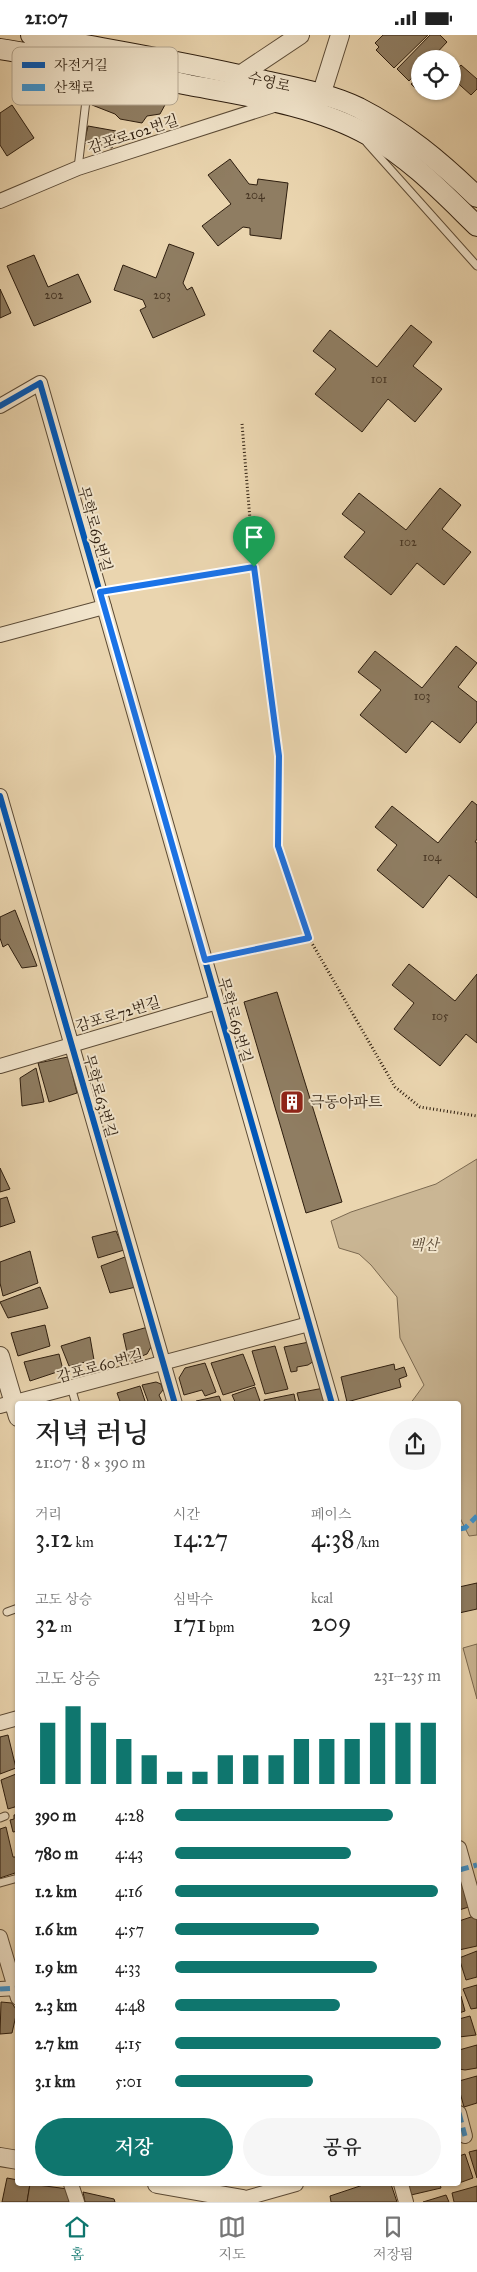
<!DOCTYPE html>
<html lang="ko">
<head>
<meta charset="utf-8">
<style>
  :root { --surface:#fff; --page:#f6f6f6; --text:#222; --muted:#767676; --line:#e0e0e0; --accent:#0f766e }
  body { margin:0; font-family:"IM FELL Great Primer","Noto Serif KR",serif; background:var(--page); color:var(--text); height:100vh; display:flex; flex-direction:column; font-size:19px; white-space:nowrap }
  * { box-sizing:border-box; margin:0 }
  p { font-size:16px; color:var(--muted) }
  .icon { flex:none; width:28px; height:28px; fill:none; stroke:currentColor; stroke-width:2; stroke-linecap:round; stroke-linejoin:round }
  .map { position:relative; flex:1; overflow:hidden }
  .panel { position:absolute; left:15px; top:1366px; width:446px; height:785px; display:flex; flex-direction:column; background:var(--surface); border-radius:5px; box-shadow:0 1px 4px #0004 }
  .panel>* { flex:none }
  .buttons { position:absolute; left:411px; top:15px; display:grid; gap:10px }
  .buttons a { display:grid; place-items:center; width:50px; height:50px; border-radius:50%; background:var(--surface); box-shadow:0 1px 4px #0004; font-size:25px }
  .pin { position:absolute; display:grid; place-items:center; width:42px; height:42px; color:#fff; margin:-51px -21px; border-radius:50% 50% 50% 0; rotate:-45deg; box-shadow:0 0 5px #0007 }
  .pin .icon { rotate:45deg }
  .round { display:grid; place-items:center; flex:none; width:52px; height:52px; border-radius:26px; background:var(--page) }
  .overview { display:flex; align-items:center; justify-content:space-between; height:85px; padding:0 20px }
  h1 { font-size:28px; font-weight:600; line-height:38px }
  .metrics { display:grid; grid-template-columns:repeat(3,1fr); gap:8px; height:85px; padding:5px 20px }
  .metrics div { display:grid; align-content:center }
  .metrics b { font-size:25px; font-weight:600 }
  .metrics small { font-size:14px; font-weight:400 }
  .metrics p { font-size:14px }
  .chart { height:140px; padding:10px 20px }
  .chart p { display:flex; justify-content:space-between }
  .chart svg { width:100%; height:90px; margin-top:5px; stroke:var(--accent); stroke-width:6 }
  .button { display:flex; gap:10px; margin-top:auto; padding:10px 20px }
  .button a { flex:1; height:58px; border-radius:30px; background:var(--accent); color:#fff; font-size:20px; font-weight:600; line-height:58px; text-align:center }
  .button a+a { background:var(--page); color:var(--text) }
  ul { padding:0 20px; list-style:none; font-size:16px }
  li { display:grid; grid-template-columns:80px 60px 1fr; align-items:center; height:38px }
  li i { height:12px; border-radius:6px; background:var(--accent) }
  .status { display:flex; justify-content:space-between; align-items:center; height:35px; padding:0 25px; background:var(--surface); direction:ltr }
  .status svg { height:14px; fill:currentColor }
  .tab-bar { display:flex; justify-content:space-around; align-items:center; height:70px; border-top:1px solid var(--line); background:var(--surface); font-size:14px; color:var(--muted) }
  .tab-bar a { display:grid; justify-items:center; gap:2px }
  .tab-bar .selected { color:var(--accent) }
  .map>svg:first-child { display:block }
  .green { fill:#cab694; stroke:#7c6a51 }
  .building { fill:#8f7d62; stroke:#2d1d0e }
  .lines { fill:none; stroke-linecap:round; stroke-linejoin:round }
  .service-casing { stroke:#5c4b36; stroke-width:9 }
  .minor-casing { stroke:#5c4b36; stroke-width:16 }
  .tertiary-casing { stroke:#5c4b36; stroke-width:20 }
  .secondary-casing { stroke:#2d1d0e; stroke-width:22 }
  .path { stroke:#2d1d0e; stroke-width:3; stroke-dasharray:1 2.5; stroke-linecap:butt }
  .service { stroke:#f1e4cb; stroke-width:7 }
  .minor { stroke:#f1e4cb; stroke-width:14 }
  .tertiary { stroke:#f1e4cb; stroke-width:18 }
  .secondary { stroke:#f1e4cb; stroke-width:20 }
  .quiet { stroke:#3c94d2; stroke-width:5; stroke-dasharray:10 5; stroke-linecap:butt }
  .cycleway-casing { stroke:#f1e4cb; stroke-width:9 }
  .cycleway { stroke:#0057b8; stroke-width:6 }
  .route-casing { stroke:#fff; stroke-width:10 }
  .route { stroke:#1a73e8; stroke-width:6 }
  .labels { text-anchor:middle; stroke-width:4; stroke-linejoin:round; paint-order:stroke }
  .number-label { font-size:12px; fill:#463523 }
  .street-label { font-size:15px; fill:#2d1d0e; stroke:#f1e4cb }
  .poi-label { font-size:15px; fill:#2d1d0e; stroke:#f1e4cb; text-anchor:start }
  .park-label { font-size:15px; font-style:italic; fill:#5c4b36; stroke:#f1e4cb }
  .key { fill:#f1e4cb; stroke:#b6a892; stroke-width:1 }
  .key-label { font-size:14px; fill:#2d1d0e }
</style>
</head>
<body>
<div class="status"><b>21:07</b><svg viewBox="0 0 49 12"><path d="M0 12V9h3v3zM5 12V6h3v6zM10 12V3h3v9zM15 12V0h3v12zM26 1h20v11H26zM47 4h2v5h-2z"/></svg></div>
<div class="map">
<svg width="477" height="2167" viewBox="0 0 477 2167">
  <rect width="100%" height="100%" fill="#ead5af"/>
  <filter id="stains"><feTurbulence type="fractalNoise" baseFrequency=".004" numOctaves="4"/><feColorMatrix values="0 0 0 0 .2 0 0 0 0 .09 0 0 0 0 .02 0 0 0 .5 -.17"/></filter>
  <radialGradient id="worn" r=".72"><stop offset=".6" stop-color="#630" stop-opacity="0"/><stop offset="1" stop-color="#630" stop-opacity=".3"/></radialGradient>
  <g class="green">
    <path d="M477,1124v376l-8,1 -10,-20v-112h-49l14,-19 -24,-47 -3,-41 -26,-32 -12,-11 -20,-6 -8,-27 20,-9 85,-28z"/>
    <path d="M477,1609v55l-14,-51z"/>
  </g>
  <g class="building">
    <path d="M383,0h45l-34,33 -18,-18 3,-3 -4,-4z"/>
    <path d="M430,0h10l7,7 -16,17h-11v10l-11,12 -12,-12z"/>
    <path d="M461,30l16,14v10l-6,6 -19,-17v-4z"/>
    <path d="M420,41v15h11l-8,5 -12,-12z"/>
    <path d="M92,47l68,15 6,6 -6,11 -13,2 -5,7 -22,-4 -5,-5 -23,-9z"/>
    <path d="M12,70l22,33 -27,18 -7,-11v-32z"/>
    <path d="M88,91l28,5 -4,17 -28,-5z"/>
    <path d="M230,124l19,25 8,1 1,-6 30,4 -7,56 -31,-4v-7l-7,-1 -25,19 -16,-20 29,-22 -23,-29z"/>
    <path d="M169,209l25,9 -11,30 4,7 5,-3 13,28 -52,23 -13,-28 6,-3 -3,-7 -29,-10 9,-25 33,13z"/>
    <path d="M34,220l14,32 30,-13 13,28 -57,24 -27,-60z"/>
    <path d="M0,254l11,24 -11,5z"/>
    <path d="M411,290l21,17 -19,24 29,23 -27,33 -27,-23 -26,33 -47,-38 21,-25 -23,-18 17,-21 47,37z"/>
    <path d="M440,453l21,17 -19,24 29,23 -27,33 -27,-22 -26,32 -47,-38 21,-25 -23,-18 17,-21 47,37z"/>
    <path d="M456,611l21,17 -19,24 19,15v20l-17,21 -28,-22 -26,32 -46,-38 21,-25 -23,-18 17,-21 47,37z"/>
    <path d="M472,766l5,4v34l-2,3 2,1v55l-28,-23 -26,33 -46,-38 20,-25 -22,-18 17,-21 46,37z"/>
    <path d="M15,875l22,56 -15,2 -14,-24 -5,3 -3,-9v-21z"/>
    <path d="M409,929l46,37 22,-27v69l-11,-9 -26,32 -46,-37 20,-26 -22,-18z"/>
    <path d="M277,957l65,210 -36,11 -62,-211z"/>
    <path d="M68,1022l9,36 -28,9 -11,-39z"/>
    <path d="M36,1033l8,34 -22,4 -2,-28z"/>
    <path d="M0,1133l10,21 -10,3z"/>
    <path d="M7,1162l8,25 -15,5v-28z"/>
    <path d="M116,1196l8,19 -26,8 -6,-21z"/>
    <path d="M30,1216l8,32 -35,13 -3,-13v-21z"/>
    <path d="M125,1222l11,30 -26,6 -9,-27z"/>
    <path d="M40,1252l8,21 -40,10 -8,-16z"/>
    <path d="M45,1290l5,21 -32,10 -7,-23z"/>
    <path d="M148,1292l3,20 -4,7 -18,7 -6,-27z"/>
    <path d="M90,1302l4,23 -25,6 -8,-20z"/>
    <path d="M309,1307l5,19 -6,4 -11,2v4l-6,1 -7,-25z"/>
    <path d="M275,1311l13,43 -23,5 -13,-43z"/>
    <path d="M59,1319l4,16 -33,11 -6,-19z"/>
    <path d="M243,1319l12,31 -32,10 -12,-32z"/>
    <path d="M205,1328l11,29 -11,4 -3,-6 -18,5 -5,-17 6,-10z"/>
    <path d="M394,1329l1,6 9,-3 3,9 -8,3 2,8 -54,15 -6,-25z"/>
    <path d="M156,1347l5,2 2,6 -4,5 4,9h-14l-7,-19z"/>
    <path d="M140,1351l6,18h-25l-4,-11z"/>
    <path d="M255,1352l6,17h-25l-4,-9z"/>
    <path d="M324,1353l5,16h-29l-3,-11z"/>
    <path d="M294,1359l2,10h-31l-1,-4z"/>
    <path d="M219,1361l3,8h-28l2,-3z"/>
    <path d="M477,1548v26l-18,4v-26z"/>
    <path d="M8,1700l8,33 -16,6v-37z"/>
    <path d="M16,1739l2,32 -10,3 -7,-29z"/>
    <path d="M18,1779v17l-5,1 -3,-12 4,-1v-4z"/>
    <path d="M6,1792l7,30h5v15l-18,6v-49z"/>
    <path d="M464,1846l8,25 -13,4v-27z"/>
    <path d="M477,1880v31l-18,4v-29z"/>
    <path d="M477,1916v26l-11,3 -7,-22z"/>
    <path d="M477,1950v23l-6,1 -8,-20z"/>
    <path d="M459,1961h2l4,15 -6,2z"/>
    <path d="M1,1967l11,1 5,8 -5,22 -12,1z"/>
    <path d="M470,1981l6,19 -17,2v-18z"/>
    <path d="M477,2010v23l-12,2 -6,-1v-19z"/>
    <path d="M477,2041v27l-13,4 -5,-18v-8z"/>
    <path d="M477,2115v28l-8,-26z"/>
    <path d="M465,2119l8,24 -14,5v-27z"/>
    <path d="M7,2143l11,2v4h12l-3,18h-25z"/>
    <path d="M30,2149l38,5 1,13h-42z"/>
    <path d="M366,2149h25l6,18h-66l-1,-6z"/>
    <path d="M407,2149h33l1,4 -30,7z"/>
    <path d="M477,2151v16h-23l-2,-9z"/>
    <path d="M83,2157l31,7 1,3h-30z"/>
    <path d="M446,2160l3,7h-26z"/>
  </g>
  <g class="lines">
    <g class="service-casing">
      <g id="service">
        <path d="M367,108l110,123"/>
        <path d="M78,133l12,-101"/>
        <path d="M71,1352l5,17"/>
        <path d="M7,1577l11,-4"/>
        <path d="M0,1783l5,-2"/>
        <path d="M0,1848l18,-5"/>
      </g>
    </g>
    <g class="minor-casing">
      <g id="minor">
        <path d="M0,166l78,-33 199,-64"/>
        <path d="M0,371l40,-23 292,1021"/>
        <path d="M0,600l104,-28"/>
        <path d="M0,761l175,608"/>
        <path d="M0,1031l217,-64"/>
        <path d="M0,1371l309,-82"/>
        <path d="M0,1688l18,-5"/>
        <path d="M459,1813l18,64"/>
        <path d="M0,1902l18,61"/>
        <path d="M0,1954l18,-1"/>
        <path d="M459,2078l6,23"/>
        <path d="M71,2149l6,18"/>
        <path d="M401,2149l5,18"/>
        <path d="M243,2164l53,-15"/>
      </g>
    </g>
    <g class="tertiary-casing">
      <g id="tertiary">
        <path d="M240,40l60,-40"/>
        <path d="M317,73l23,-73"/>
        <path d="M0,1321l18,61"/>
        <path d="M0,2122l18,3"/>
        <path d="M157,2149l86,15"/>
      </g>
    </g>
    <g class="secondary-casing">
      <g id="secondary">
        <path d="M31,0c78,15 157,27 234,46 32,7 65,13 94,27 45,23 82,54 118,89"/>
        <path d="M0,14c63,10 126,23 189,36 60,11 129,21 181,51 41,23 74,58 107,90"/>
      </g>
    </g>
    <g class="path">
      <path d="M242,389l12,143 25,189 -1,90 31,92 86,149 25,20 57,9"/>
      <path d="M113,555l141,-23"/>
      <path d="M219,922l90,-19"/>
    </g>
    <use href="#service" class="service"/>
    <use href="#minor" class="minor"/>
    <use href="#tertiary" class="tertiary"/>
    <use href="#secondary" class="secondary"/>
    <g class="quiet">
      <path d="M459,1494l6,-1 12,-12"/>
      <path d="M459,1835l18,-5"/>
      <path d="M0,1954l18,-1"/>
      <path d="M459,2078l6,23"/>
    </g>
    <g class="cycleway-casing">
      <g id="cycleway">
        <path d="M0,371l40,-23 292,1021"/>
        <path d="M0,761l175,608"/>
      </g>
    </g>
    <use href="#cycleway" class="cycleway"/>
  </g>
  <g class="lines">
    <g class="route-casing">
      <path id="route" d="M254,532l25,189 -1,90 31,92 -104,22 -105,-368z"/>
    </g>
    <use href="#route" class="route"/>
  </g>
  <defs>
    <g id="building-square" transform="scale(1.25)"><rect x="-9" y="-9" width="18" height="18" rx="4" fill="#8f2418" stroke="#f1e4cb"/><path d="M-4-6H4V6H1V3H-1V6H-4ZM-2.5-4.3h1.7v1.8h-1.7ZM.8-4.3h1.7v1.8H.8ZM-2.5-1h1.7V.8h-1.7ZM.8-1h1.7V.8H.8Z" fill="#fff"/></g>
  </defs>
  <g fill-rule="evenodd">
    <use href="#building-square" x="292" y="1067"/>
  </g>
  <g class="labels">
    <g class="number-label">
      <text x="255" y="164">204</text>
      <text x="54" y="264">202</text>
      <text x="162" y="264">203</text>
      <text x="379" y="348">101</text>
      <text x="408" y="511">102</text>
      <text x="422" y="665">103</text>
      <text x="432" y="826">104</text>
      <text x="440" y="985">105</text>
    </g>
    <g class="street-label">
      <text transform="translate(269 47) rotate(13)" y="5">수영로</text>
      <text transform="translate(133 99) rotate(-18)" y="5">감포로102번길</text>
      <text transform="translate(95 494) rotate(74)" y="5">무학로69번길</text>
      <text transform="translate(118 979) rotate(-17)" y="5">감포로72번길</text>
      <text transform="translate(235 985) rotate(74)" y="5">무학로69번길</text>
      <text transform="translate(100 1061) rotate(74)" y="5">무학로63번길</text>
      <text transform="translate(100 1331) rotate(-15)" y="5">감포로60번길</text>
    </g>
    <g class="poi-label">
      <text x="310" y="1072">극동아파트</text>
    </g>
    <g class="park-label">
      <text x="424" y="1215">백산</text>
    </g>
  </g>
  <rect x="12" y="12" width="166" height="58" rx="8" class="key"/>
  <rect x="22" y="27" width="23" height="6" fill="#0057b8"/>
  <rect x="22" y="49" width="23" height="7" fill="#3c94d2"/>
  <g class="key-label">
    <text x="54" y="35">자전거길</text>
    <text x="54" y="57">산책로</text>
  </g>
  <rect width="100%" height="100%" filter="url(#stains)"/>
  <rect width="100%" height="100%" fill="url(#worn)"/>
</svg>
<div class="buttons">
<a><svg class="icon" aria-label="locate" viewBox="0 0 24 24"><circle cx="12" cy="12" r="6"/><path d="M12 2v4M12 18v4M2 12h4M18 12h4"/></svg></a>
</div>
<div class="pin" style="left:254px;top:532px;background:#1e9e55"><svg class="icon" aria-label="arrive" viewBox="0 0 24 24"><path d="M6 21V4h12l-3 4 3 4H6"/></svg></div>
<section class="panel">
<div class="overview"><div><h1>저녁 러닝</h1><p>21:07 · 8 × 390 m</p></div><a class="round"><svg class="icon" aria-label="share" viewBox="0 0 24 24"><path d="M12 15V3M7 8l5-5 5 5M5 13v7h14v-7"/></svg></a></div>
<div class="metrics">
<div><p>거리</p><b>3.12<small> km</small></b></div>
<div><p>시간</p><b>14:27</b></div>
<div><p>페이스</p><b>4:38<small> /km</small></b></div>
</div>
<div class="metrics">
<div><p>고도 상승</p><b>32<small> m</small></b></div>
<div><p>심박수</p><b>171<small> bpm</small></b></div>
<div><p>kcal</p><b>209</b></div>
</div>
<div class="chart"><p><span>고도 상승</span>231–235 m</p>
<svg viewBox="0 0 160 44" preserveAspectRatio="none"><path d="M5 44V14M15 44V6M25 44V14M35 44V22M45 44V30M55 44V38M65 44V38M75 44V30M85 44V30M95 44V30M105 44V22M115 44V22M125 44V22M135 44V14M145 44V14M155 44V14"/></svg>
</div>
<ul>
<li><b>390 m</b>4:28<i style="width:82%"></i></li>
<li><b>780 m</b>4:43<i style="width:66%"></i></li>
<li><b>1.2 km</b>4:16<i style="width:99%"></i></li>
<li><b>1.6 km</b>4:57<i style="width:54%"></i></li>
<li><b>1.9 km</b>4:33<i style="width:76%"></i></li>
<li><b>2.3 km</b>4:48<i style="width:62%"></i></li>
<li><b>2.7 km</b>4:15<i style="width:100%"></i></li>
<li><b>3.1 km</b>5:01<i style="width:52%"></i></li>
</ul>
<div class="button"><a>저장</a><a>공유</a></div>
</section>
</div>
<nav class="tab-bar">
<a class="selected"><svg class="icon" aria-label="home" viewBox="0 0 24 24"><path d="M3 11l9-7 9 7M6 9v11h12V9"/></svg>홈</a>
<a><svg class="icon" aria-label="map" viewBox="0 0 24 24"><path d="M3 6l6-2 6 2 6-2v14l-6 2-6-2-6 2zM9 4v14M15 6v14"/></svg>지도</a>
<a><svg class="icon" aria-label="saved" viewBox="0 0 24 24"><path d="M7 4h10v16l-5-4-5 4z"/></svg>저장됨</a>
</nav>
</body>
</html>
